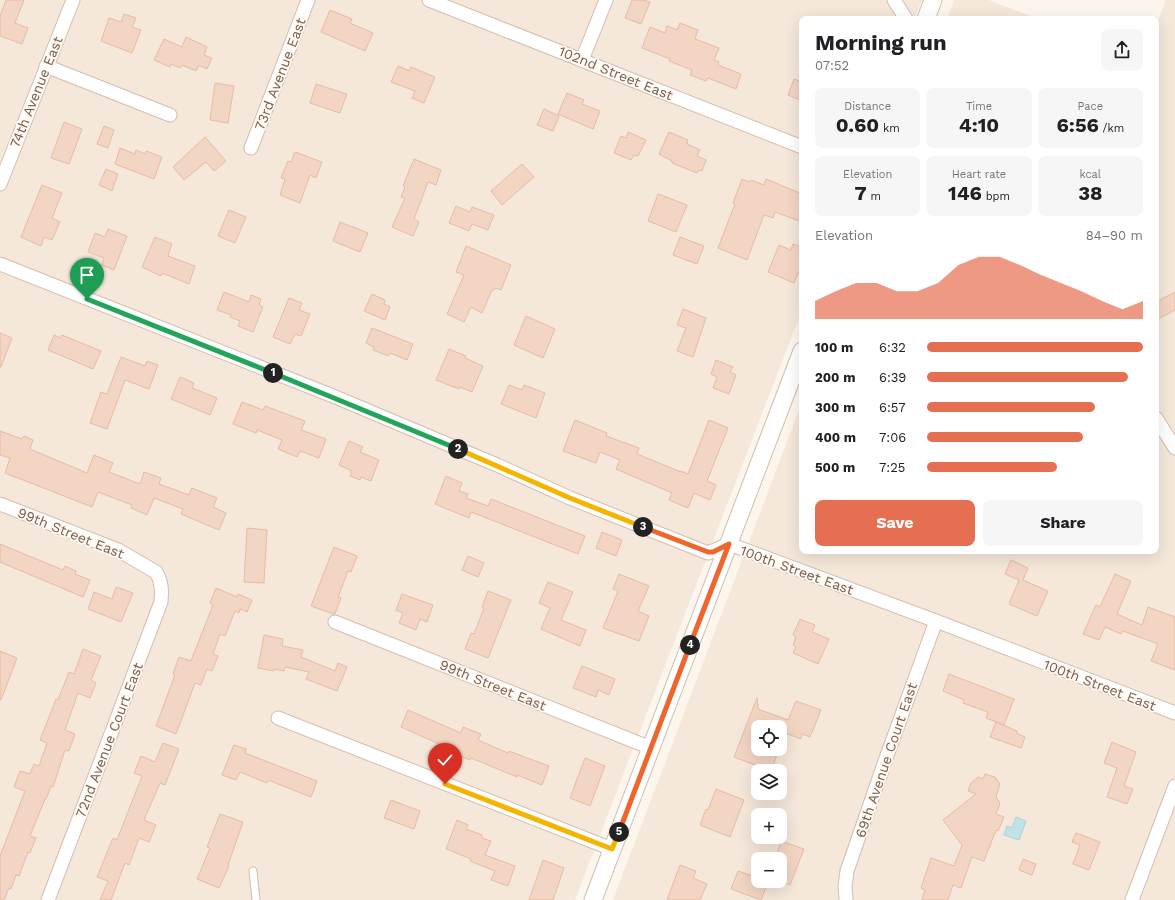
<!DOCTYPE html>
<html lang="en">
<head>
<meta charset="utf-8">
<style>
  :root { --surface:#fff; --page:#f6f6f6; --text:#202124; --muted:#757577; --accent:#e76f51 }
  body { margin:0; font-family:"Work Sans",sans-serif; background:var(--page); color:var(--text); height:100vh; display:flex; flex-direction:column; font-size:15px; white-space:nowrap }
  * { box-sizing:border-box; margin:0 }
  p { font-size:13px; color:var(--muted) }
  .icon { flex:none; width:22px; height:22px; fill:none; stroke:currentColor; stroke-width:2; stroke-linecap:round; stroke-linejoin:round }
  .map { position:relative; flex:1; overflow:hidden }
  .drawer { position:absolute; left:799px; top:16px; width:360px; height:538px; display:flex; flex-direction:column; background:var(--surface); border-radius:8px; box-shadow:0 4px 16px #0002 }
  .drawer>* { flex:none }
  .fabs { position:absolute; left:751px; top:720px; display:grid; gap:8px }
  .fabs a { display:grid; place-items:center; width:36px; height:36px; border-radius:8px; background:var(--surface); box-shadow:0 4px 16px #0002; font-size:20px }
  .pin { position:absolute; display:grid; place-items:center; width:34px; height:34px; color:#fff; margin:-41px -17px; border-radius:50% 50% 50% 0; rotate:-45deg; box-shadow:0 0 4px #0007 }
  .pin .icon { rotate:45deg }
  .km { position:absolute; width:20px; height:20px; margin:-10px; border-radius:50%; background:#222; color:#fff; font-size:11px; line-height:20px; text-align:center }
  .round { display:grid; place-items:center; flex:none; width:42px; height:42px; border-radius:8px; background:var(--page) }
  .head { display:flex; align-items:center; justify-content:space-between; height:68px; padding:0 16px }
  h1 { font-size:22px; font-weight:700; line-height:30px }
  .stats { display:grid; grid-template-columns:repeat(3,1fr); gap:6px; height:68px; padding:4px 16px }
  .stats div { display:grid; align-content:center; border-radius:8px; background:var(--page); text-align:center }
  .stats b { font-size:20px; font-weight:700 }
  .stats small { font-size:11px; font-weight:400 }
  .stats p { font-size:11px }
  .chart { height:112px; padding:8px 16px }
  .chart p { display:flex; justify-content:space-between }
  .chart svg { width:100%; height:72px; margin-top:4px; fill:var(--accent); opacity:.7 }
  .button { display:flex; gap:8px; margin-top:auto; padding:8px 16px }
  .button a { flex:1; height:46px; border-radius:8px; background:var(--accent); color:#fff; font-size:16px; font-weight:700; line-height:46px; text-align:center }
  .button a+a { background:var(--page); color:var(--text) }
  ul { padding:0 16px; list-style:none; font-size:13px }
  li { display:grid; grid-template-columns:64px 48px 1fr; align-items:center; height:30px }
  li i { height:10px; border-radius:5px; background:var(--accent) }
  .map>svg:first-child { display:block }
  .residential { fill:#f5e8da; fill-rule:evenodd }
  .water { fill:#bfe3e8; stroke:#a5d3da }
  .building { fill:#f3d5c3; stroke:#e6bba3 }
  .lines { fill:none; stroke-linecap:round; stroke-linejoin:round }
  .service-casing { stroke:#d1beb0; stroke-width:9 }
  .minor-casing { stroke:#d1beb0; stroke-width:15 }
  .tertiary-casing { stroke:#d1beb0; stroke-width:19 }
  .service { stroke:#fff; stroke-width:7 }
  .minor { stroke:#fff; stroke-width:13 }
  .tertiary { stroke:#fff; stroke-width:17 }
  .split-1-casing { stroke:#fff; stroke-width:8 }
  .split-2-casing { stroke:#fff; stroke-width:8 }
  .split-3-casing { stroke:#fff; stroke-width:8 }
  .split-4-casing { stroke:#fff; stroke-width:8 }
  .split-5-casing { stroke:#fff; stroke-width:8 }
  .split-6-casing { stroke:#fff; stroke-width:8 }
  .split-1 { stroke:#22a559; stroke-width:5 }
  .split-2 { stroke:#22a559; stroke-width:5 }
  .split-3 { stroke:#f5b400; stroke-width:5 }
  .split-4 { stroke:#f0652b; stroke-width:5 }
  .split-5 { stroke:#f0652b; stroke-width:5 }
  .split-6 { stroke:#f5b400; stroke-width:5 }
  .labels { text-anchor:middle; stroke-width:3.5; stroke-linejoin:round; paint-order:stroke }
  .street-label { font-size:14px; fill:#7a5c4d; stroke:#fffaf3 }
</style>
</head>
<body>
<div class="map">
<svg width="1175" height="900" viewBox="0 0 1175 900">
  <rect width="100%" height="100%" fill="#fdf6ec"/>
  <g class="residential">
    <path d="M0,0h922l-8,19h-112v291l-227,590h-575z"/>
    <path d="M954,0h35l49,19h-91z"/>
    <path d="M1166,0h9v900h-562l189,-498v149h354v-525zM758,727h22v22h-22zM758,771h22v22h-22zM758,815h22v22h-22zM758,859h22v22h-22z"/>
  </g>
  <path class="water" d="M1016,817l10,4 -7,19 -15,-5 3,-9 5,2z"/>
  <g class="building">
    <path d="M6,0h18l-9,23 13,5 -6,16 -22,-8v-20z"/>
    <path d="M632,0h11l7,2 -9,22 -16,-6z"/>
    <path d="M330,10l22,9 -2,4 23,10 -8,18 -44,-19z"/>
    <path d="M124,14l12,4 -4,9 9,3 -9,23 -31,-12 8,-23 12,4z"/>
    <path d="M680,23l18,7 -3,9 24,9 -5,12 5,2 -1,3 23,9 -5,15 -28,-11 -2,3 -16,-6 2,-5 -23,-9 1,-2 -28,-11 8,-21 15,6 2,-7 10,4z"/>
    <path d="M186,37l21,10 -3,8 8,3 -5,11 -8,-4 -3,6 -14,-6 -2,3 -9,-4 -1,3 -16,-7 10,-21 18,8z"/>
    <path d="M398,66l12,5 1,-4 24,10 -11,26 -12,-5 3,-7 -24,-9z"/>
    <path d="M794,79l8,3v19l-14,-6z"/>
    <path d="M215,83l19,3 -6,37 -18,-3z"/>
    <path d="M316,84l31,10 -7,19 -30,-10z"/>
    <path d="M567,93l17,7 -2,4 18,7 -7,18 -35,-15z"/>
    <path d="M544,109l15,7 -6,15 -16,-6z"/>
    <path d="M64,122l18,7 -13,35 -18,-6z"/>
    <path d="M104,126l10,4 -6,18 -11,-4z"/>
    <path d="M628,132l18,8 -8,16 -4,-1 -3,5 -17,-7 7,-17 5,2z"/>
    <path d="M669,132l19,8 -1,4 13,6 -3,6 9,4 -4,11 -3,-1 -2,3 -25,-10v-2l-13,-7z"/>
    <path d="M205,137l21,24 -12,10 -8,-9 -22,18 -11,-13z"/>
    <path d="M120,148l15,6 1,-4 9,4 1,-3 16,6 -8,22 -39,-15z"/>
    <path d="M295,152l27,10 -6,16 -6,-3 -10,28 -20,-8 5,-16 -4,-1 7,-17 3,1z"/>
    <path d="M414,159l27,11 -5,15 -8,-3 -14,37 5,3 -6,14 -21,-9 13,-29 -4,-1 4,-10 -2,-1z"/>
    <path d="M522,164l12,13 -32,28 -11,-14z"/>
    <path d="M106,169l12,5 -6,17 -13,-6z"/>
    <path d="M742,179l8,3 1,-2 13,5 2,-6 36,15v28l-27,-10 -2,6 -9,-3 -17,45 -29,-12 17,-44 -2,-1z"/>
    <path d="M42,185l20,8 -10,25 8,4 -8,18 -8,-3 -3,9 -20,-9z"/>
    <path d="M658,194l29,11 -11,27 -28,-11z"/>
    <path d="M456,206l14,6 2,-5 22,8 -6,15 -16,-6 -3,7 -20,-8z"/>
    <path d="M229,210l17,7 -11,26 -17,-7z"/>
    <path d="M340,222l28,11 -8,19 -27,-11z"/>
    <path d="M108,229l19,7 -13,34 -12,-5 2,-7 -16,-6 7,-19 10,4z"/>
    <path d="M155,237l17,7 -4,12 27,10 -6,18 -27,-11 -1,3 -19,-9z"/>
    <path d="M680,237l24,9 -7,18 -24,-9z"/>
    <path d="M793,244l9,3v17l-8,19 -26,-11 11,-27 12,5z"/>
    <path d="M466,246l45,19 -10,25 -6,-2 -1,2h-2l-10,23 -11,-6 -7,15 -17,-8 17,-39 -8,-3z"/>
    <path d="M224,292l25,10 2,-7 10,4 -2,6 4,2 -10,25 -15,-6 2,-5 -10,-4 1,-2 -14,-5z"/>
    <path d="M1175,292v18l-19,10v-18z"/>
    <path d="M372,294l13,6 -1,4 6,3 -5,13 -21,-9z"/>
    <path d="M289,298l13,5 -3,7 11,4 -9,22 -6,-2 -5,10 -17,-7z"/>
    <path d="M683,309l23,9 -13,39 -16,-6 9,-23 -9,-3z"/>
    <path d="M526,316l29,13 -12,29 -29,-13z"/>
    <path d="M372,328l41,16 -6,16 -17,-7 -2,3 -15,-6 1,-3 -8,-4z"/>
    <path d="M0,333l12,5 -11,29h-1z"/>
    <path d="M54,335l7,3 1,-3 39,16 -8,18 -45,-19z"/>
    <path d="M449,349l17,7 -1,2 18,8 -11,26 -12,-5 -1,2 -23,-9z"/>
    <path d="M121,357l24,9 2,-5 11,4 -9,24 -24,-9 -18,49 -17,-6 11,-31 6,2z"/>
    <path d="M716,360l17,7 -3,5 6,3 -7,19 -16,-6 4,-11 -6,-3z"/>
    <path d="M180,377l14,6 -2,5 25,10 -7,17 -39,-16z"/>
    <path d="M509,385l13,5 2,-5 21,8 -9,25 -35,-14z"/>
    <path d="M242,402l21,8 2,-4 40,15 -4,9 25,9 -7,19 -19,-7 -3,6 -19,-8 4,-9 -25,-10 -1,3 -23,-9z"/>
    <path d="M575,420l32,13 -1,3 33,12 -2,6 44,18v-1l7,3 21,-54 19,8 -21,53 9,4 -6,15 -16,-7 -6,15 -19,-8 3,-7 -56,-24 4,-9 -20,-8 -4,11 -33,-12z"/>
    <path d="M0,431l22,8 2,-3 9,4 -3,9 57,24 7,-18 19,8 -4,9 31,12 4,-12 17,6 -2,6 30,11 3,-7 25,10 -4,9 13,6 -7,17 -38,-16 2,-5 -29,-11 -7,17 -16,-7 1,-3 -34,-13 -6,15 -87,-34 5,-15 -10,-3z"/>
    <path d="M349,441l14,6 -3,5 19,8 -8,21 -10,-4 -1,3 -10,-4 2,-5 -13,-6z"/>
    <path d="M446,476l16,7 -3,8 9,3 -2,4 22,8 3,-7 94,37 -7,18 -107,-42 -2,6 -34,-14z"/>
    <path d="M247,528l20,2 -3,53 -20,-1z"/>
    <path d="M602,532l20,8 -6,16 -20,-8z"/>
    <path d="M0,544l63,26 2,-4 11,5 -1,3 15,6 -7,17 -83,-35z"/>
    <path d="M334,547l23,9 -6,16 -3,-1 -10,26 3,1 -6,16h-2l-22,-8z"/>
    <path d="M468,556l16,7 -6,14 -16,-7z"/>
    <path d="M1011,560l17,8 -5,12 25,11 -11,25 -28,-12 10,-24 -14,-6z"/>
    <path d="M619,574l30,12 -11,25 11,5 -10,25 -36,-13 15,-37 -5,-2z"/>
    <path d="M1115,574l16,7 -14,33 25,11 6,-18 27,10v53l-24,-9 7,-17 -35,-13 -2,3 -16,-7 -6,13 -16,-6 13,-29 4,2z"/>
    <path d="M548,582l25,10 -12,28 25,10 -6,16 -39,-17 9,-21 -11,-5z"/>
    <path d="M116,587l17,6 -12,29 -33,-13 6,-17 18,7z"/>
    <path d="M216,588l21,9 1,-3 14,6 -5,12 -7,-3 -1,4 -4,-2 -10,25 -5,-2 -7,20 5,2 -6,15 -5,-2 -6,16 -6,-2 -19,51 -20,-8 19,-51 -2,-1 6,-17 12,4 22,-56 -3,-2z"/>
    <path d="M488,591l23,9 -23,58 -23,-9 6,-16 3,1 10,-26 -2,-1z"/>
    <path d="M402,594l31,11 -6,17 -7,-3 -4,11 -17,-7 4,-10 -7,-3z"/>
    <path d="M800,619l15,6 -3,7 17,7 -11,25 -25,-11 3,-6 -3,-2 3,-8 -3,-2z"/>
    <path d="M264,635l19,4 -1,7 21,4 -2,7 34,14 3,-8 9,4 -10,24 -31,-12 3,-7 -24,-5 -1,4 -10,-2v2l-16,-3z"/>
    <path d="M83,649l18,7 -10,24 5,3 -6,15 -12,-5 -13,37 10,4 -6,17 -4,-1 -12,37 -2,-1 -5,13h-1l-15,37 6,2 -6,15 -2,-1 -9,24 -3,-1 -5,14 -2,-1 -5,12h-4v-44l25,-65 -11,-4 6,-16 10,3 4,-10 5,2 8,-23 -7,-3 16,-41 2,1 11,-28 5,2z"/>
    <path d="M0,651l17,7 -16,42h-1z"/>
    <path d="M582,666l33,13 -6,16 -11,-5 -2,7 -23,-9z"/>
    <path d="M949,674l65,25 -10,26 -18,-7 2,-6 -25,-9 1,-3 -21,-9z"/>
    <path d="M757,698l1,11 30,11 8,-19 25,9 -11,27 -8,-3 -1,5 -21,-8v-4h-22v22h21l-8,22 -37,-14z"/>
    <path d="M408,710l53,23 2,-6 18,7 -3,6 30,13 1,-2 40,15 -7,19 -25,-10v2l-46,-19 -1,2 -32,-13 1,-3 -38,-17z"/>
    <path d="M996,722l21,9 -1,2 9,4 -4,11 -31,-11z"/>
    <path d="M1112,742l24,10 -12,34 9,3 -6,15 -20,-7 10,-29 -13,-5z"/>
    <path d="M163,743l16,6 -14,36 -5,-2 -16,37 12,5 -7,17 -10,-4 -10,27 -4,-2 -14,37h-11l8,-19 -11,-4 16,-39 4,2 25,-64 -8,-3 7,-17 14,6z"/>
    <path d="M234,745l12,4 -1,4 72,28 -6,16 -43,-17 -1,3 -27,-11 -4,8 -14,-5z"/>
    <path d="M585,758l20,8 -15,40 -20,-8z"/>
    <path d="M985,774l10,3 5,7 -4,13 4,6 -4,11 8,3 -6,14 -2,-1 -12,31 -12,-4 -11,31 -8,-3 -5,15h-26l3,-10 -4,-2 10,-30 23,8 8,-21 -19,-25 33,-26 -8,-3 3,-8 7,-6 5,2z"/>
    <path d="M716,789l28,11 -14,37 -30,-12 6,-16 2,1z"/>
    <path d="M391,800l29,11 -6,18 -30,-11z"/>
    <path d="M220,814l23,8 -15,43 1,1 -10,22 -22,-9 13,-31 -3,-1z"/>
    <path d="M457,820l11,5 -2,4 16,6v3l9,3 -6,14 30,11 -7,20 -17,-6 4,-9 -25,-10 1,-2 -25,-10z"/>
    <path d="M1076,833l24,9 -11,28 -16,-6 7,-19 -8,-3z"/>
    <path d="M781,841l23,8 -14,36 -10,-4v-22h-5z"/>
    <path d="M1023,859l13,5 -4,11 -13,-5z"/>
    <path d="M543,860l21,8 -11,32h-24z"/>
    <path d="M680,865l16,6 -3,7 14,6 -7,16h-33z"/>
    <path d="M738,871l20,7v3l10,1 -7,18 -30,-11z"/>
  </g>
  <g class="lines">
    <g class="service-casing">
      <path id="service" d="M253,871l3,29"/>
    </g>
    <g class="minor-casing">
      <g id="minor">
        <path d="M429,0l373,147"/>
        <path d="M894,0l12,19"/>
        <path d="M582,60l24,-60"/>
        <path d="M46,66l124,49"/>
        <path d="M251,148l57,-148"/>
        <path d="M0,184l73,-184"/>
        <path d="M0,264l333,132 164,69 73,33 138,55 21,-9 207,77 239,92"/>
        <path d="M1156,418l19,30"/>
        <path d="M0,504l118,46 38,22c6,10 6,19 5,30l-113,298"/>
        <path d="M335,622l316,126"/>
        <path d="M278,718l334,131"/>
        <path d="M846,900l-1,-14 2,-15 38,-110 51,-140"/>
        <path d="M1132,900l43,-114"/>
      </g>
    </g>
    <g class="tertiary-casing">
      <g id="tertiary">
        <path d="M926,19l7,-19"/>
        <path d="M593,900l209,-549"/>
      </g>
    </g>
    <use href="#service" class="service"/>
    <use href="#minor" class="minor"/>
    <use href="#tertiary" class="tertiary"/>
  </g>
  <g class="lines">
    <g class="split-1-casing">
      <path id="split-1" d="M87,299l186,74"/>
    </g>
    <g class="split-2-casing">
      <path id="split-2" d="M273,373l185,76"/>
    </g>
    <g class="split-3-casing">
      <path id="split-3" d="M458,449l112,49 73,29"/>
    </g>
    <g class="split-4-casing">
      <path id="split-4" d="M643,527l65,25h5l16,-8 -39,101"/>
    </g>
    <g class="split-5-casing">
      <path id="split-5" d="M619,832l71,-187"/>
    </g>
    <g class="split-6-casing">
      <path id="split-6" d="M445,784l167,65 7,-17"/>
    </g>
    <use href="#split-1" class="split-1"/>
    <use href="#split-2" class="split-2"/>
    <use href="#split-3" class="split-3"/>
    <use href="#split-4" class="split-4"/>
    <use href="#split-5" class="split-5"/>
    <use href="#split-6" class="split-6"/>
  </g>
  <g class="labels">
    <g class="street-label">
      <text transform="translate(616 73) rotate(22)" y="5">102nd Street East</text>
      <text transform="translate(280 74) rotate(-69)" y="5">73rd Avenue East</text>
      <text transform="translate(36 92) rotate(-68)" y="5">74th Avenue East</text>
      <text transform="translate(71 533) rotate(22)" y="5">99th Street East</text>
      <text transform="translate(797 570) rotate(20)" y="5">100th Street East</text>
      <text transform="translate(493 685) rotate(22)" y="5">99th Street East</text>
      <text transform="translate(1100 685) rotate(21)" y="5">100th Street East</text>
      <text transform="translate(109 740) rotate(-69)" y="5">72nd Avenue Court East</text>
      <text transform="translate(886 760) rotate(-71)" y="5">69th Avenue Court East</text>
    </g>
  </g>
</svg>
<div class="fabs">
<a><svg class="icon" aria-label="locate" viewBox="0 0 24 24"><circle cx="12" cy="12" r="6"/><path d="M12 2v4M12 18v4M2 12h4M18 12h4"/></svg></a>
<a><svg class="icon" aria-label="layers" viewBox="0 0 24 24"><path d="M12 4l9 5-9 5-9-5zM3 14l9 5 9-5"/></svg></a>
<a>+</a>
<a>−</a>
</div>
<div class="pin" style="left:87px;top:299px;background:#1e9e55"><svg class="icon" aria-label="arrive" viewBox="0 0 24 24"><path d="M6 21V4h12l-3 4 3 4H6"/></svg></div>
<div class="pin" style="left:445px;top:784px;background:#d93025"><svg class="icon" aria-label="check" viewBox="0 0 24 24"><path d="M5 12l5 5 9-10"/></svg></div>
<b class="km" style="left:273px;top:373px">1</b>
<b class="km" style="left:458px;top:449px">2</b>
<b class="km" style="left:643px;top:527px">3</b>
<b class="km" style="left:690px;top:645px">4</b>
<b class="km" style="left:619px;top:832px">5</b>
<section class="drawer">
<div class="head"><div><h1>Morning run</h1><p>07:52</p></div><a class="round"><svg class="icon" aria-label="share" viewBox="0 0 24 24"><path d="M12 15V3M7 8l5-5 5 5M5 13v7h14v-7"/></svg></a></div>
<div class="stats">
<div><p>Distance</p><b>0.60<small> km</small></b></div>
<div><p>Time</p><b>4:10</b></div>
<div><p>Pace</p><b>6:56<small> /km</small></b></div>
</div>
<div class="stats">
<div><p>Elevation</p><b>7<small> m</small></b></div>
<div><p>Heart rate</p><b>146<small> bpm</small></b></div>
<div><p>kcal</p><b>38</b></div>
</div>
<div class="chart"><p><span>Elevation</span>84–90 m</p>
<svg viewBox="0 0 160 44" preserveAspectRatio="none"><path d="M0 44V33L10 27L20 22L30 22L40 27L50 27L60 22L70 11L80 6L90 6L100 11L110 17L120 22L130 27L140 33L150 38L160 33V44z"/></svg>
</div>
<ul>
<li><b>100 m</b>6:32<i style="width:100%"></i></li>
<li><b>200 m</b>6:39<i style="width:93%"></i></li>
<li><b>300 m</b>6:57<i style="width:78%"></i></li>
<li><b>400 m</b>7:06<i style="width:72%"></i></li>
<li><b>500 m</b>7:25<i style="width:60%"></i></li>
</ul>
<div class="button"><a>Save</a><a>Share</a></div>
</section>
</div>
</body>
</html>
